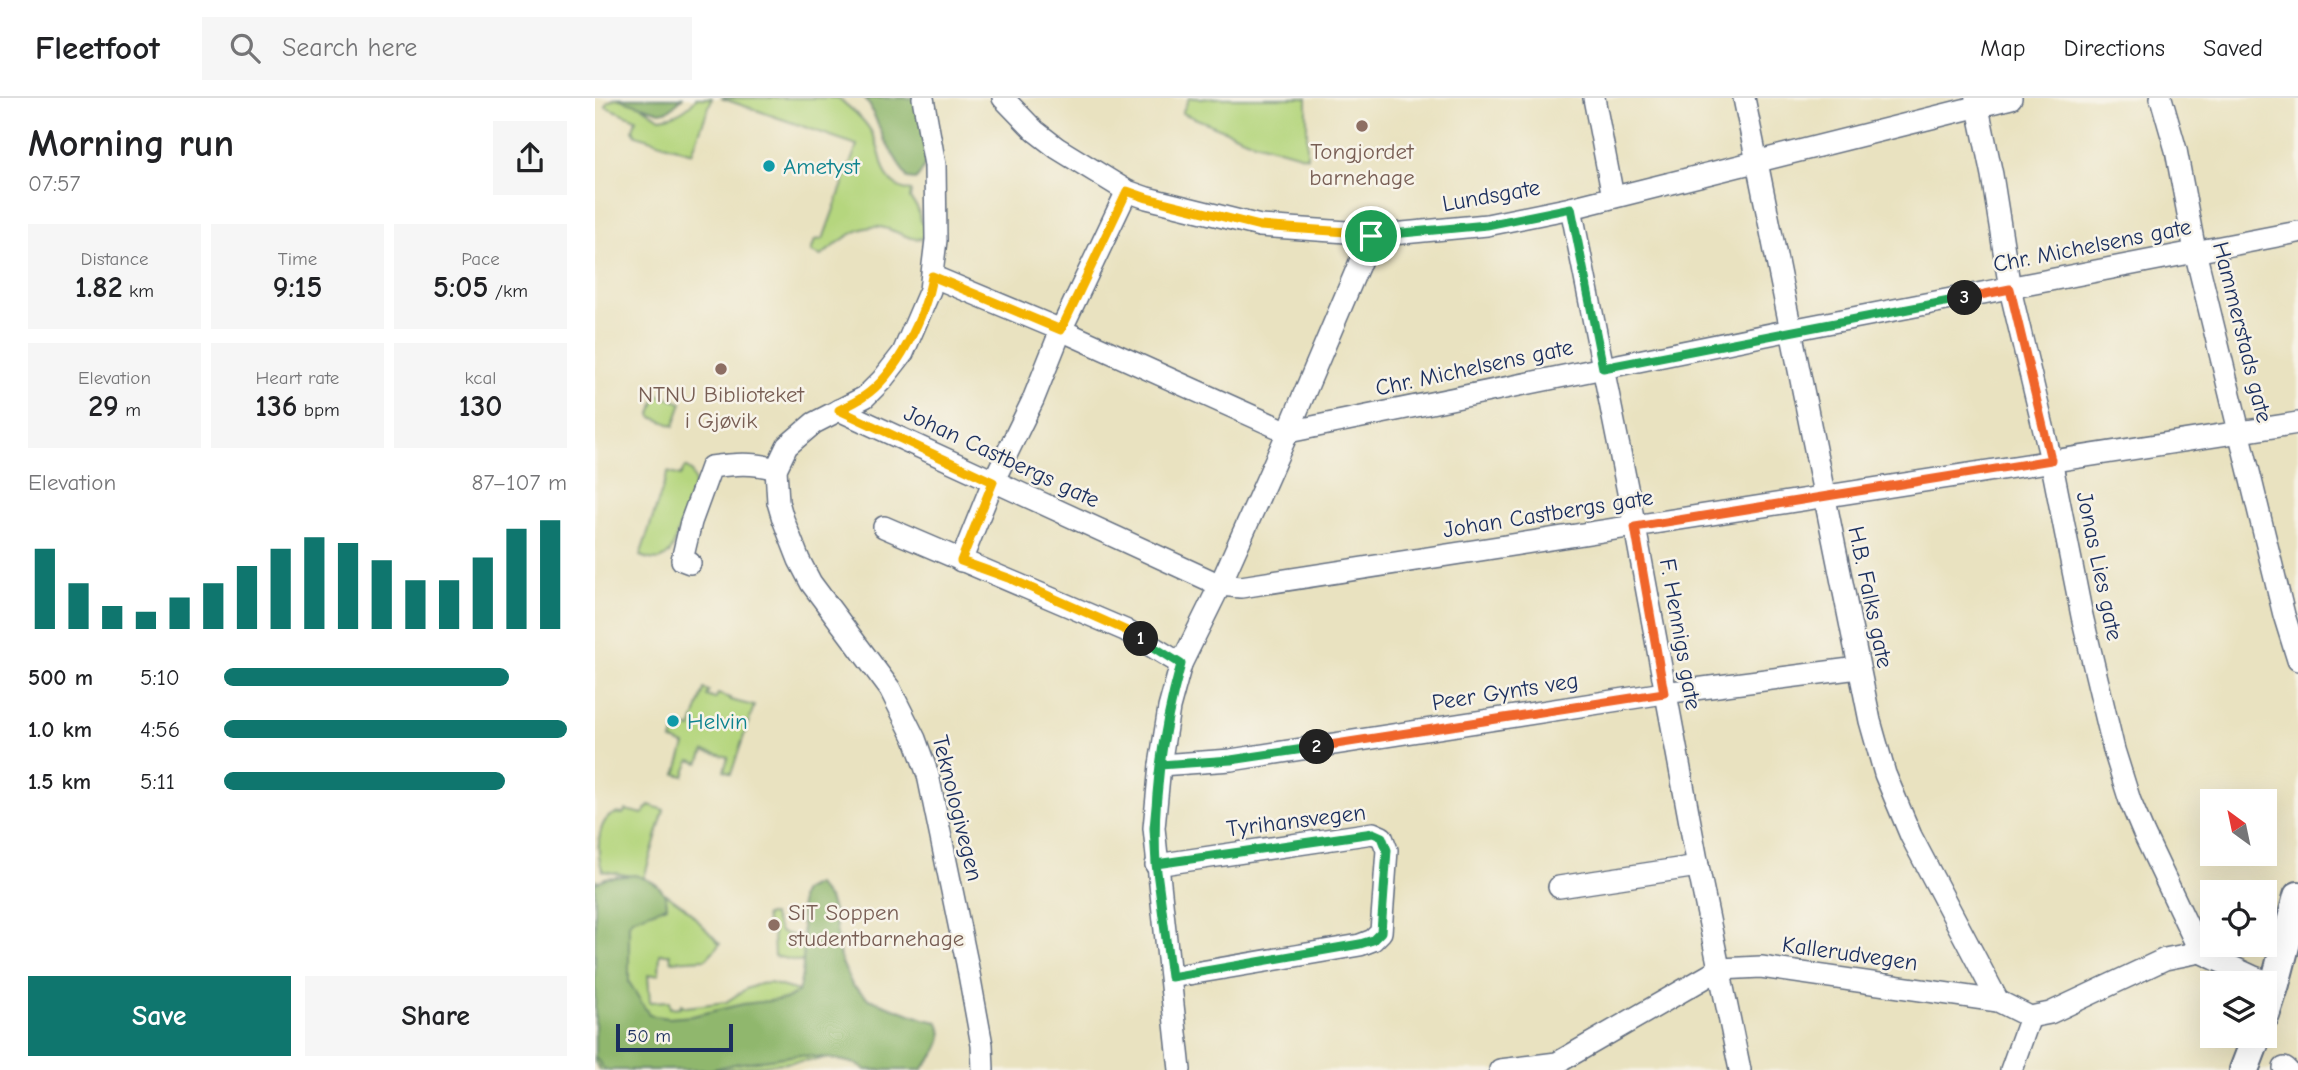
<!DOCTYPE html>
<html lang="en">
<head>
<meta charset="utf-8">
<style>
  :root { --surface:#fff; --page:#f6f6f6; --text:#202124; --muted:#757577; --line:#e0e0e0; --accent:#0f766e }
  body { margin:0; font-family:"Comic Neue",sans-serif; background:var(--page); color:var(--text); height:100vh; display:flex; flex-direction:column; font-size:26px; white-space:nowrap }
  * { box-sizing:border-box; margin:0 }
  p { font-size:23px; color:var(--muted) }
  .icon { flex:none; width:38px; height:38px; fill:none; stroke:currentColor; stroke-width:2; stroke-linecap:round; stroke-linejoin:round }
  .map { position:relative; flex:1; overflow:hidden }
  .details { display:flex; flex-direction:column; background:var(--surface); width:595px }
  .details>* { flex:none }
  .needle { width:46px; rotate:327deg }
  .fabs { position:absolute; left:1605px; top:691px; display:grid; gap:14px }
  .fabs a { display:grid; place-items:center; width:77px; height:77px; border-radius:0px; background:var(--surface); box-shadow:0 7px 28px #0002; font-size:35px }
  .scale { position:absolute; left:21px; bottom:18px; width:117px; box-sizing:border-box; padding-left:7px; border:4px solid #1b2f5e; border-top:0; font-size:19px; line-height:24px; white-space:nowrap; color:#1b2f5e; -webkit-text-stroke:5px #f7f3e8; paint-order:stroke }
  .pin { position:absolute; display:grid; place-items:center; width:60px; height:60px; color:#fff; margin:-30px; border:4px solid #fff; border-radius:50%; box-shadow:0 2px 7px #0007 }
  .km { position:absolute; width:35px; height:35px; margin:-18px; border-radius:50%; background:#222; color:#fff; font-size:19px; line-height:35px; text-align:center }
  .round { display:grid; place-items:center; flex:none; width:74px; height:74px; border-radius:0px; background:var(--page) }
  .overview { display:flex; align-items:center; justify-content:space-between; height:119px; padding:0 28px }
  h1 { font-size:38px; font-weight:800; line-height:52px }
  .figures { display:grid; grid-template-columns:repeat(3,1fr); gap:10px; height:119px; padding:7px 28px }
  .figures div { display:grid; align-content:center; border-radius:0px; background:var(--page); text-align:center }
  .figures b { font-size:30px; font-weight:800 }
  .figures small { font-size:19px; font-weight:400 }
  .figures p { font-size:19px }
  .chart { height:196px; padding:14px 28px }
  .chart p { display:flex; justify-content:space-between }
  .chart svg { width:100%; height:126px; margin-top:7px; stroke:var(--accent); stroke-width:6 }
  .primary-button { display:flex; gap:14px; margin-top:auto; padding:14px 28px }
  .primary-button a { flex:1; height:80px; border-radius:0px; background:var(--accent); color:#fff; font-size:28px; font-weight:800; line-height:80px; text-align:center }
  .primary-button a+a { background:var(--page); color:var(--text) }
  ul { padding:0 28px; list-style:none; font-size:23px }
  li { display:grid; grid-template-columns:112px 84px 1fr; align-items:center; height:52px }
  li i { height:18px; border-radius:9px; background:var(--accent) }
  header { display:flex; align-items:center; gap:42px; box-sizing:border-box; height:98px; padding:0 35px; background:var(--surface); border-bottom:2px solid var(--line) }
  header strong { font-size:33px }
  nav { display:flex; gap:38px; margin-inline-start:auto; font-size:24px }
  .search { width:490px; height:63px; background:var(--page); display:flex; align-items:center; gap:18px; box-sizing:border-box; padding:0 24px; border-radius:0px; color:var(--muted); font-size:26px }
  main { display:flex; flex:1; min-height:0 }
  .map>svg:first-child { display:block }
  .green { fill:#b5d67e; stroke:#68826e; stroke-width:2 }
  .forest { fill:#90b76d; stroke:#567366; stroke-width:2 }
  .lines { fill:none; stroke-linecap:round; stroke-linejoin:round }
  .minor-casing { stroke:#636e80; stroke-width:24 }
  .major-casing { stroke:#636e80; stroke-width:32 }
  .minor { stroke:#fff; stroke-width:21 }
  .major { stroke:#fff; stroke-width:28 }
  .split-1-casing { stroke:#fff; stroke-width:14 }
  .split-2-casing { stroke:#fff; stroke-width:14 }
  .split-3-casing { stroke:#fff; stroke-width:14 }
  .split-4-casing { stroke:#fff; stroke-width:14 }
  .split-1 { stroke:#f5b400; stroke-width:9 }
  .split-2 { stroke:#22a559; stroke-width:9 }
  .split-3 { stroke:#f0652b; stroke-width:9 }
  .split-4 { stroke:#22a559; stroke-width:9 }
  .education-dot { fill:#8d6e63; stroke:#f7f3e8; stroke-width:2.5 }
  .culture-dot { fill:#0f9aa8; stroke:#f7f3e8; stroke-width:2.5 }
  .labels { text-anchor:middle; stroke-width:5; stroke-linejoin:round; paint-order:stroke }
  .education-label { font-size:23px; fill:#785e54; stroke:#f7f3e8 }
  .culture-label { font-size:23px; fill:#0d838f; stroke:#f7f3e8; text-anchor:start }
  .street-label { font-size:23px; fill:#1b2f5e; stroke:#f7f3e8 }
</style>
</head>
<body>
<header>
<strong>Fleetfoot</strong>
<div class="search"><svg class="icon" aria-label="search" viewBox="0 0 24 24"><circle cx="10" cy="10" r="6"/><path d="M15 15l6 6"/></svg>Search here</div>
<nav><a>Map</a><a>Directions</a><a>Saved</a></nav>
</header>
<main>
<section class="details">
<div class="overview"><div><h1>Morning run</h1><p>07:57</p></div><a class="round"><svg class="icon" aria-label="share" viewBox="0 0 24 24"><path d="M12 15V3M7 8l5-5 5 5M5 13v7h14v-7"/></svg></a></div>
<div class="figures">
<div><p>Distance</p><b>1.82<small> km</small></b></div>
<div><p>Time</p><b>9:15</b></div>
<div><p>Pace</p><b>5:05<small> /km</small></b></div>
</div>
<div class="figures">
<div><p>Elevation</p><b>29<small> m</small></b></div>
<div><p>Heart rate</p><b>136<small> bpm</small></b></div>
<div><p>kcal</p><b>130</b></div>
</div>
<div class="chart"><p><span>Elevation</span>87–107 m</p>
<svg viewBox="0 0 160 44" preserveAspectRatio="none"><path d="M5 44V16M15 44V28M25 44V36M35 44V38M45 44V33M55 44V28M65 44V22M75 44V16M85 44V12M95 44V14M105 44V20M115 44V27M125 44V27M135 44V19M145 44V9M155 44V6"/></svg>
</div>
<ul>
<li><b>500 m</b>5:10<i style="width:83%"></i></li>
<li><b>1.0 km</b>4:56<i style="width:100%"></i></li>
<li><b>1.5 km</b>5:11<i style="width:82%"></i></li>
</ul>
<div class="primary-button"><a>Save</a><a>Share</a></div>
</section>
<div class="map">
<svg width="1703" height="972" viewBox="0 0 1703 972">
  <rect width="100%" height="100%" fill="#f7f3e8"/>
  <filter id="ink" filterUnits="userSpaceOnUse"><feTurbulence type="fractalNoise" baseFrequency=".0143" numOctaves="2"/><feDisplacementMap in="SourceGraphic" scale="14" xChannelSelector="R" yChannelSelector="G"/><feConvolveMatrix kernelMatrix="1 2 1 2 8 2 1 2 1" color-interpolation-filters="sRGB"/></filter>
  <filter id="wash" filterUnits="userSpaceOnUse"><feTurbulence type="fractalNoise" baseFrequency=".00686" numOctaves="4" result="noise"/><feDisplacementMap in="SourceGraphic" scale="28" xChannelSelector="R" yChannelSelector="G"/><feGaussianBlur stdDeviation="1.57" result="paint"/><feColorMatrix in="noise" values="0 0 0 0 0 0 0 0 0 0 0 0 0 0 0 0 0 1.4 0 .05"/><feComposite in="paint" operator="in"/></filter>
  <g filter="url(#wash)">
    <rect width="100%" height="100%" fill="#e9e2c0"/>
    <g class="green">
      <path d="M21,0h13l31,20c15,-2 27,-7 36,-20h16l-20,55 -56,-18 -3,-5 3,-11 -30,-12 2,-5z"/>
      <path d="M126,0h117c12,10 28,22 35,37 12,22 5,51 38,56l-1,8 7,8 4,15 4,3 1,12c-15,7 -31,-9 -47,-10 -22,-2 -41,16 -58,29l-10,-4 4,-12 8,-1 34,-94z"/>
      <path d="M594,0h118v59l-56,-16 -69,-28z"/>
      <path d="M62,296l25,9 -8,23 -22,-9 -1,-3z"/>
      <path d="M90,369l6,4 4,12 -23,66c-8,14 -19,12 -32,7l28,-84 12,4z"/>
      <path d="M109,591l5,2 -2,5 8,3 3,-5 12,4v2l24,6 -23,68 -7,-3 4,-14 -24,-6 -5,12 -9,-3 -6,16 -8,-2 9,-29 -13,-5 5,-16 14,5z"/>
      <path d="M54,707l15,5 -20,68 -41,-7c-8,-15 -7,-63 20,-57l3,-4 17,4z"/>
      <path d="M0,782l70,13 20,14 35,37 -14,15 -35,2 -1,-7h-10l-1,20 -11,1 2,27 19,-1 1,7 10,-1 1,-3 5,3 40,-5 20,-13 13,-5 11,-1 42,12 56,59 -150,16h-118l-5,-8z"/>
      <path d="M170,817h7l8,17 38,11 -17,19 -27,-6 -1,-23h-5z"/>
    </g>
    <g class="forest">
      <path d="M22,0h65l-13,12 -9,2z"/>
      <path d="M270,0h67c-1,21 0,68 -17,82l-7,-1 -23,-38 -14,-33z"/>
      <path d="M40,777c16,5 32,12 32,31l-35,13 -3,5v58l19,31 6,3 15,2 23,-2 51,-12 43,-5 12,-7c10,-31 3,-64 2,-95l3,-6 13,-7 14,17 4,13 6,44 12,27 17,14 55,20 14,3c11,18 -5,36 -17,48h-55l-10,-6 -21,-5 -37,-4 -63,9 -25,6h-105l-10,-13v-173l10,-6z"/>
    </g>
  </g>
  <g filter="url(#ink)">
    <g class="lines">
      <g class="minor-casing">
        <g id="minor">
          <path d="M328,0l12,67 1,75 -6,50 -27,63 -21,27 -17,17 -51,26 -27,23 -11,23 2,33 5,17 16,41 12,23 79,106 25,50 13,36 39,188 15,82 1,25"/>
          <path d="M408,0l32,33 22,17 70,43 20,7 113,28 87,6 24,4 116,-11 84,-17 440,-110"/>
          <path d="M999,0l19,99"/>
          <path d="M1149,0l126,623 15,53 26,62 87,165"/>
          <path d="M1381,0l16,77 18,114 41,171 31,156 32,134 16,51 14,33 56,118 54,25 21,7"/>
          <path d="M1566,0l15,52 19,101 89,364 14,45"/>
          <path d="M976,110l64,319 63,339 42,204"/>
          <path d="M337,178l129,54 227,102 503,-102 507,-98"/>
          <path d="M244,312l381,175 21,2 1057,-164"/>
          <path d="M289,429l241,103 56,34"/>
          <path d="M366,463l32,-79 40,-82 28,-70 66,-139"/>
          <path d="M95,465l-8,-3 9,-38 20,-55c22,-3 42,-5 65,2"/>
          <path d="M565,667l71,-5 433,-67 194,-25"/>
          <path d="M561,767l217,-32 9,4 5,13 -6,82 -8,8 -13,5 -189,32"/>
          <path d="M964,789l139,-21"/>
          <path d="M1689,970l3,2"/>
          <path d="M585,972l-26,-242 6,-63 9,-57 12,-44 39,-79 68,-153 83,-196"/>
          <path d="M905,972l57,-7 163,-94 41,-2 237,34 32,16 20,-4 115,-54 35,-7"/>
          <path d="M1416,972l19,-53"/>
        </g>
      </g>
      <g class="major-casing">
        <g id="major">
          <path d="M1670,917l10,-31 23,-88"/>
          <path d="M1649,972l13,-34"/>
        </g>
      </g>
      <use href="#minor" class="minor"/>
      <use href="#major" class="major"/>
    </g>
  </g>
  <g class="lines" filter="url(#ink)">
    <g class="split-1-casing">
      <path id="split-1" d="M546,541l-16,-9 -114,-51 -50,-18 32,-79 -154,-72c8,-4 17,-8 24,-13 34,-22 63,-82 69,-121l129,54 66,-139 20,7 113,28 87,6 24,4"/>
    </g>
    <g class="split-2-casing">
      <path id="split-2" d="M546,541l40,25c-18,65 -29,132 -25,200l217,-31 9,4 5,13 -6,82 -8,8 -13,4 -189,33 -15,-113 -2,-36 6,-63 71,-5 86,-13"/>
    </g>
    <g class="split-3-casing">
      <path id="split-3" d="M722,649l347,-54 -29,-166 416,-67 -41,-171 -45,9"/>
    </g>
    <g class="split-4-casing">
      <path id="split-4" d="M776,138l116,-11 84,-17 32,160 362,-70"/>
    </g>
    <use href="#split-1" class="split-1"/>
    <use href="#split-2" class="split-2"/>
    <use href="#split-3" class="split-3"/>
    <use href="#split-4" class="split-4"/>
  </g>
  <g class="education-dot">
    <circle cx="767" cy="28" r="7"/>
    <circle cx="126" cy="271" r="7"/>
    <circle cx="179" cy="827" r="7"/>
  </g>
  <g class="culture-dot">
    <circle cx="174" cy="68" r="7"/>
    <circle cx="78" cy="623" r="7"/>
  </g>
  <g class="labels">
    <g class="education-label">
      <text x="767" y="61">Tongjordet<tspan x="767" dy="26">barnehage</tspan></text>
      <text x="126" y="304">NTNU Biblioteket<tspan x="126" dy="26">i Gjøvik</tspan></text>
      <text x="193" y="822" text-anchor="start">SiT Soppen<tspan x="193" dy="26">studentbarnehage</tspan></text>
    </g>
    <g class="culture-label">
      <text x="188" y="76">Ametyst</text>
      <text x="92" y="631">Helvin</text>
    </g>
    <g class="street-label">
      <text transform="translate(896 97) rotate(-10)" y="8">Lundsgate</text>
      <text transform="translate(1497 147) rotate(-11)" y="8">Chr. Michelsens gate</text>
      <text transform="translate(1648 234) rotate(76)" y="8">Hammerstads gate</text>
      <text transform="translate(879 269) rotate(-12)" y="8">Chr. Michelsens gate</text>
      <text transform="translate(407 358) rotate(25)" y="8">Johan Castbergs gate</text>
      <text transform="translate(953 415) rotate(-9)" y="8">Johan Castbergs gate</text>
      <text transform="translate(1505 468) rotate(78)" y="8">Jonas Lies gate</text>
      <text transform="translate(1276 499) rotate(78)" y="8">H.B. Falks gate</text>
      <text transform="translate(1086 536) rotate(80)" y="8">F. Hennigs gate</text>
      <text transform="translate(910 593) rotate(-9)" y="8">Peer Gynts veg</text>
      <text transform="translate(363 710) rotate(76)" y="8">Teknologivegen</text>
      <text transform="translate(701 722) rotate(-7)" y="8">Tyrihansvegen</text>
      <text transform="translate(1255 855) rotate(8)" y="8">Kallerudvegen</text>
    </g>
  </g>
</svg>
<div class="fabs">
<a><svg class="needle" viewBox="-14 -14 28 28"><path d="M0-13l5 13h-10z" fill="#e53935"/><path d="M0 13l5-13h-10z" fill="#757577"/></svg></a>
<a><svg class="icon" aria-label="locate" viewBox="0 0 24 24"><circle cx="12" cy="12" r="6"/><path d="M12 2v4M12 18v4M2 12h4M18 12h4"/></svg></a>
<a><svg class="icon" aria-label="layers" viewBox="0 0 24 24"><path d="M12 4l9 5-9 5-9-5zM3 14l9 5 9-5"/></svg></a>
</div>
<div class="scale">50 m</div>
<div class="pin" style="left:776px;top:138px;background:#1e9e55"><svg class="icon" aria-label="arrive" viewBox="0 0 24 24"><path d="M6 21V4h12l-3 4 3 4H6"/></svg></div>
<b class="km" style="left:546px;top:541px">1</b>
<b class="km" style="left:722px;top:649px">2</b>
<b class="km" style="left:1370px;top:200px">3</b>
</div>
</main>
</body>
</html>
